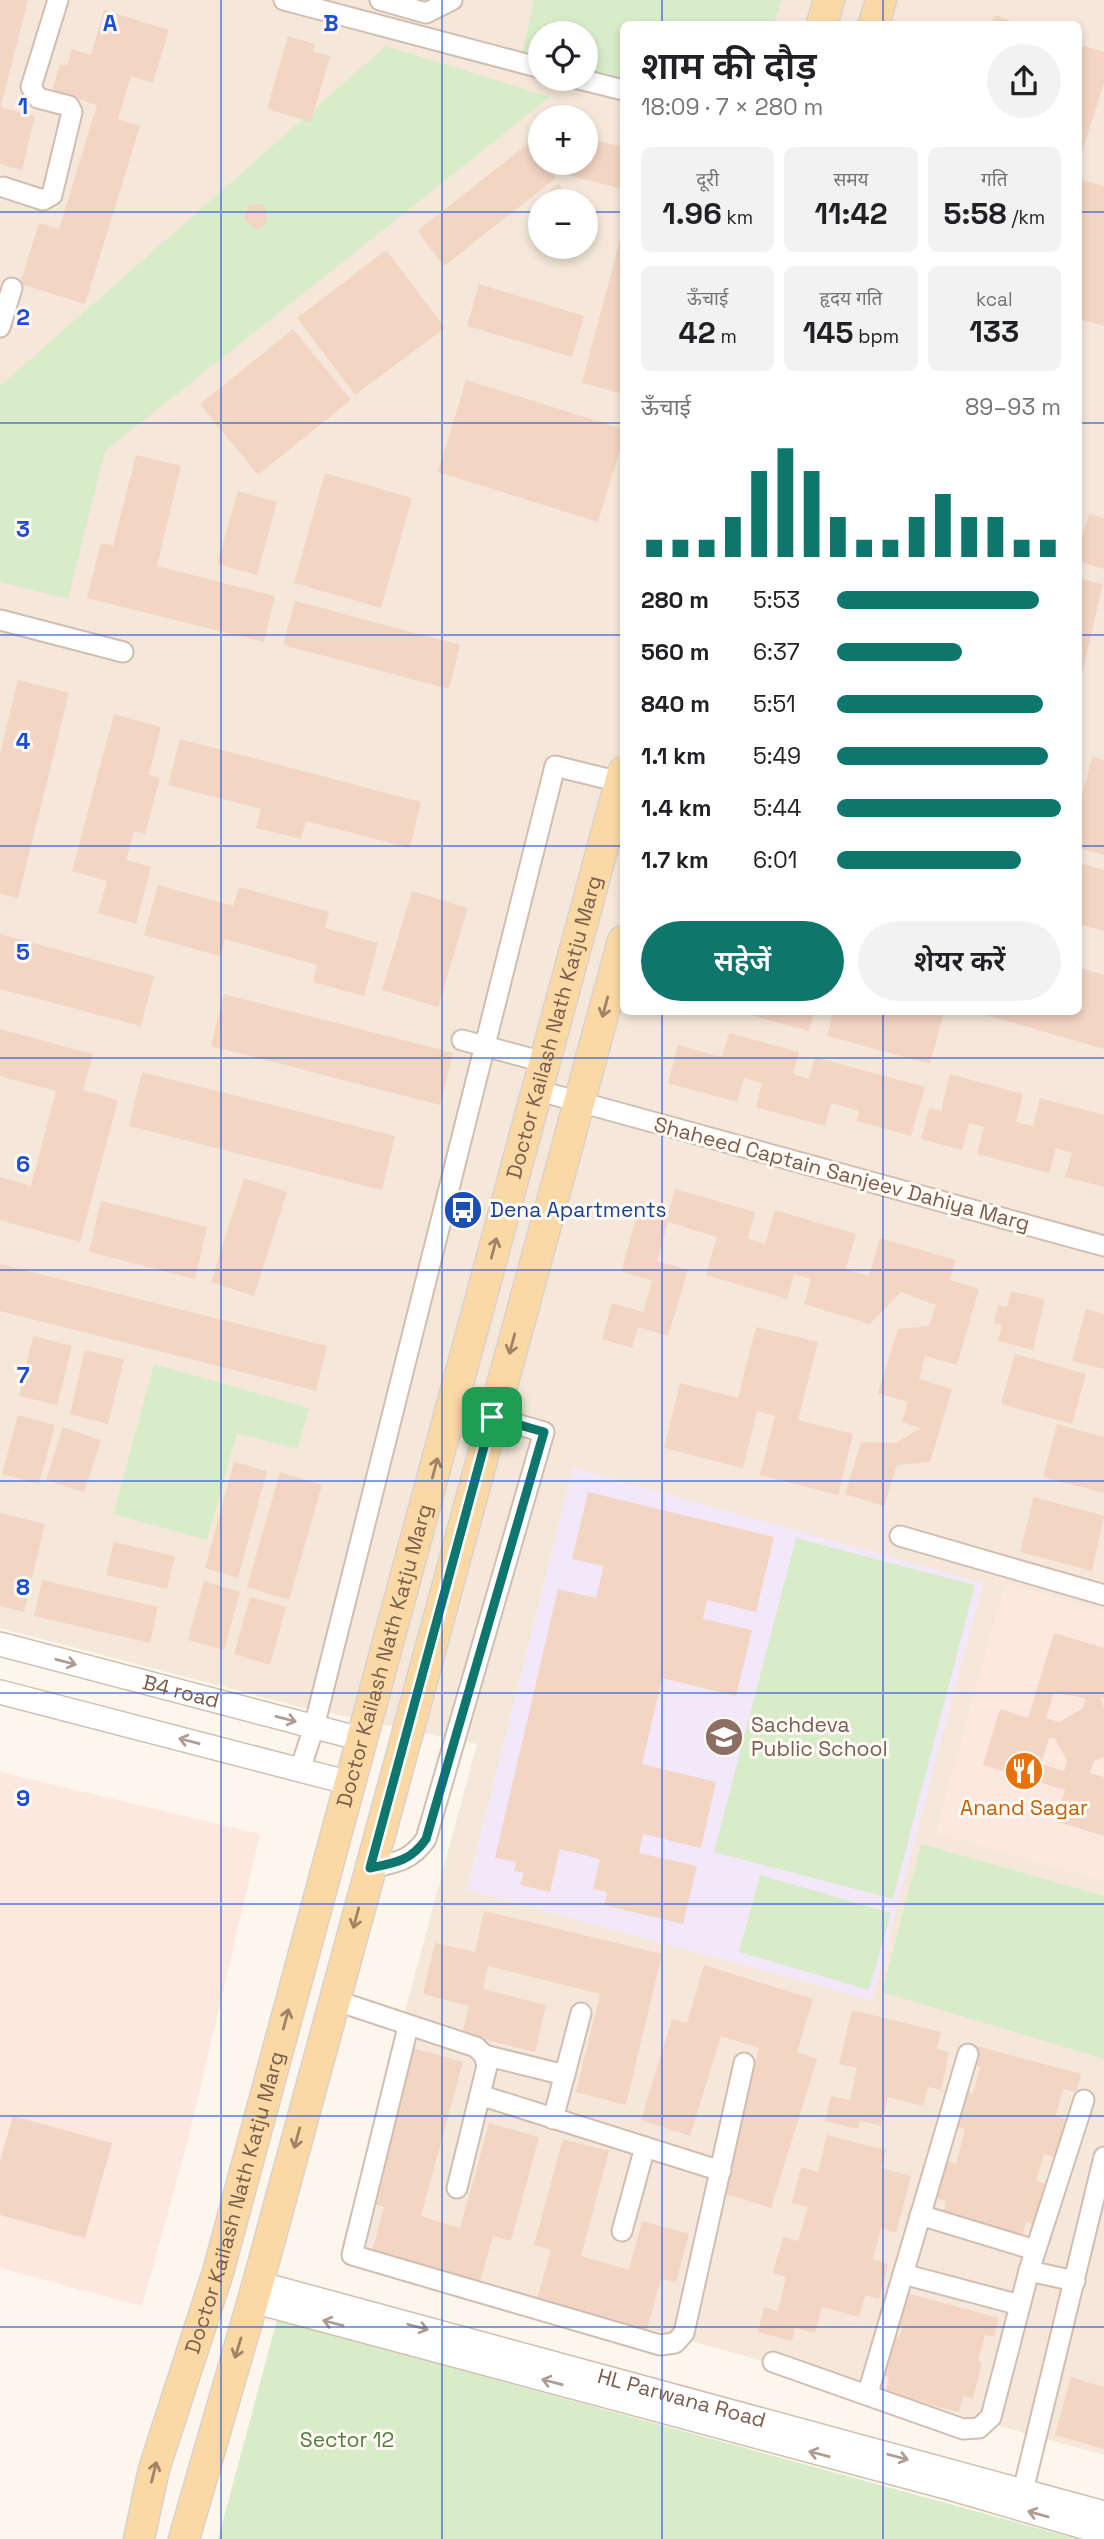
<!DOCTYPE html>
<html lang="hi">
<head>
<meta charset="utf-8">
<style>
  :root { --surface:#fff; --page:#f2f2f2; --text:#202124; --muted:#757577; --accent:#0f766e }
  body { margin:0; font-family:"Space Grotesk","Noto Sans Devanagari",sans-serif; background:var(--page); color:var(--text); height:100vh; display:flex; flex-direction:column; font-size:26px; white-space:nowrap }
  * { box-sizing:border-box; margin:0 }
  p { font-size:23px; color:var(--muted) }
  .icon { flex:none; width:38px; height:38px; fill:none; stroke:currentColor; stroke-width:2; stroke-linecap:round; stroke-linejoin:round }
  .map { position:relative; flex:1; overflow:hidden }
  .side { position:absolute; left:620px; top:21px; width:462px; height:994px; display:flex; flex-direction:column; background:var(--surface); border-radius:10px; box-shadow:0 4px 10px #0003 }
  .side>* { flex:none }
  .buttons { position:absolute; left:528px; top:21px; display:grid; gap:14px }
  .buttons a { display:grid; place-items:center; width:70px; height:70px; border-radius:50%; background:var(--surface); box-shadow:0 4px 10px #0003; font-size:35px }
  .pin { position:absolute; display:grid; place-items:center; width:60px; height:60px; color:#fff; margin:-30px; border-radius:14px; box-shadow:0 4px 10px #0006 }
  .round { display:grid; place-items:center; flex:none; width:74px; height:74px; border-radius:37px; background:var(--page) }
  .headline { display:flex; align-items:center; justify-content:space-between; height:119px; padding:0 21px }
  h1 { font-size:38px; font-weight:600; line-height:52px }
  .figures { display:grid; grid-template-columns:repeat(3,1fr); gap:10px; height:119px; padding:7px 21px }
  .figures div { display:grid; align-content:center; border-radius:10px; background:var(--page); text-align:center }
  .figures b { font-size:30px; font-weight:600 }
  .figures small { font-size:19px; font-weight:400 }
  .figures p { font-size:19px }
  .chart { height:196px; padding:14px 21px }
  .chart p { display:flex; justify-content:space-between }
  .chart svg { width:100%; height:126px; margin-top:7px; stroke:var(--accent); stroke-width:6 }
  .action { display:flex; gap:14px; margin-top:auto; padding:14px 21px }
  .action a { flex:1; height:80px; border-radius:42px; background:var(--accent); color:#fff; font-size:28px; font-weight:600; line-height:80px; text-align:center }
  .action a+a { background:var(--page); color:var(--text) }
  ul { padding:0 21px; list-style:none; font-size:23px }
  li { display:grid; grid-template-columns:112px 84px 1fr; align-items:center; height:52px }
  li i { height:18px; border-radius:9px; background:var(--accent) }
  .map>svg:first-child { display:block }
  .residential { fill:#f5e8da; fill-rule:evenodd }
  .commercial { fill:#fde8e0 }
  .education { fill:#f3e8fa }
  .green { fill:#d8ecc9 }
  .building { fill:#f3d5c3; fill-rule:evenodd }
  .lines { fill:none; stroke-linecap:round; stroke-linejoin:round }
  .minor-casing { stroke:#d1beb0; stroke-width:23 }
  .tertiary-casing { stroke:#d1beb0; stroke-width:26 }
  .primary-casing { stroke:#dad1cd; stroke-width:33 }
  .minor { stroke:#fff; stroke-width:19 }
  .tertiary { stroke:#fff; stroke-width:23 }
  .primary { stroke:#fbd9a5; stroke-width:30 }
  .oneway { stroke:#a18267 }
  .oneway2 { stroke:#af9d94 }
  .route-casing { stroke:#fff; stroke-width:14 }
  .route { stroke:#0f766e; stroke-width:9 }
  .grid { fill:none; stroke:#1d4ed8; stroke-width:2; stroke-opacity:0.55 }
  .labels { text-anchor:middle; stroke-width:6; stroke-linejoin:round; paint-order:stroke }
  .street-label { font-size:21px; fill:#7a5c4d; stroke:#fffaf3 }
  .transit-label { font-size:21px; fill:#164399; stroke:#fffaf3; text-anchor:start }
  .education-label { font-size:21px; fill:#785e54; stroke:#fffaf3; text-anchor:start }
  .food-label { font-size:21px; fill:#c56008; stroke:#fffaf3 }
  .park-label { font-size:21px; fill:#537a41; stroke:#fffaf3 }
  .grid-label { font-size:23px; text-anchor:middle; font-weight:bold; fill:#1d4ed8; stroke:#fffaf3; stroke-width:6; stroke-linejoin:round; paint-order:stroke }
</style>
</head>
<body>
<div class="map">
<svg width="1104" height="2539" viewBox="0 0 1104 2539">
  <rect width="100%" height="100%" fill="#fdf6ec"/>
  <path class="residential" d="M0,0h1104v2455l-762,-210 135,-501 -176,-37 -301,-79zM623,24h455v988h-455zM541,33h45v46h-45zM541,117h45v46h-45zM541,201h45v46h-45z"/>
  <g class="commercial">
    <path d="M1005,1583l99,28v270l-168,-48z"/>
    <path d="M0,1772l260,62 -72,306 -46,166 -142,-38z"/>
  </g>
  <path class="education" d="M573,1468l410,115 -111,417 -405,-110z"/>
  <g class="green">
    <path d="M534,0h247l-7,24h-151v59l-37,-10v-40h-45v27l-19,-5z"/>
    <path d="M386,46l164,51 -445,354 -37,148 -68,-17v-196z"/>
    <path d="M154,1364l155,44 -12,41 -60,-16 -30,107 -94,-26z"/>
    <path d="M796,1538l179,47 -82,314 -179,-47z"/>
    <path d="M921,1844l183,52v163l-222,-67z"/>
    <path d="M760,1875l131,38 -22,77 -130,-38z"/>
    <path d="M277,2320l800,219h-859z"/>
  </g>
  <g class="building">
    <path d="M0,0h28l-27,106h-1z"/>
    <path d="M104,10l65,20 -16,53 -22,-7 -13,43 22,7 -55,178 -65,-20 19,-61 20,6 38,-124 -45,-14 8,-27 7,2 5,-17 19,6z"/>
    <path d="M994,15l26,9h-29z"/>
    <path d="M288,36l27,8 -2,8 17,4 -19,66 -44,-13z"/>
    <path d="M1078,44l26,8v31l-25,78z"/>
    <path d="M0,107l35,9 -13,54 -22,-6z"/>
    <path d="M586,138l37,9v42l-71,-18 -2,-8h36z"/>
    <path d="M529,143l12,20h3l12,15 -112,88 -27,-35z"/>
    <path d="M1078,179l26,7v140l-26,-7z"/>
    <path d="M558,183l16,18h-33v3l-4,-3z"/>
    <path d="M263,204l4,9v10l-9,6 -11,-6 -3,-7 5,-11z"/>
    <path d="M622,232h1v162l-41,-11z"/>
    <path d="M386,250l59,78 -90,67 -58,-77z"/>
    <path d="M479,284l105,32 -12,41 -105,-31z"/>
    <path d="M293,329l58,71 -93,75 -58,-71z"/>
    <path d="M466,380l157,49v10l-25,83 -160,-50z"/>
    <path d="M136,455l45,11 -24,100 118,30 -11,46 -177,-44 14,-55 12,3z"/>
    <path d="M325,473l87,25 -31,110 -87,-25z"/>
    <path d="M238,491l39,11 -20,73 -40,-11z"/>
    <path d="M1089,514l15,4v51l-26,-8v-12z"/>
    <path d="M1078,578l25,6 -24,103h-1z"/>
    <path d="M295,601l165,44 -11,44 -166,-44z"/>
    <path d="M18,680l51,13 -51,205 -18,-4v-140z"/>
    <path d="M114,714l47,13 -12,47 11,4 -15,56 -11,-3 -8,29 25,7 -15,57 -38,-11 9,-32 -35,-10z"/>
    <path d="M180,739l241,63 -11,46 -104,-27 -5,18 -45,-11 5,-19 -93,-24z"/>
    <path d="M1092,757l12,3v95l-26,-7v-37z"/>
    <path d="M1078,863l26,7v61l-26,-7z"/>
    <path d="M158,885l75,21 6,-19 90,25 -4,16 53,15 -14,53 -51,-14 4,-17 -92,-26 -5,17 -76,-21z"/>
    <path d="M412,891l56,17 -30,99 -56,-17z"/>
    <path d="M0,934l154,42 -13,50 -141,-37z"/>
    <path d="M1078,967l26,8v74l-129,-37h103z"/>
    <path d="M224,994l229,59 -13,52 -229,-59z"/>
    <path d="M739,1012h75l-5,19z"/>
    <path d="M833,1012h111l-14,52 -103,-28z"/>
    <path d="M0,1029l93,25 -10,36 35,10 -38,142 -80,-22v-43l31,9 25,-95 -56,-15z"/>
    <path d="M729,1033l70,19 -6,22 16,5 6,-22 110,30 -14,49 -54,-15 2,-10 -28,-8 -6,23 -69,-19 6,-24 -18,-5 -7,24 -69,-19 10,-38 44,12z"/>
    <path d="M142,1072l253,64 -13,54 -253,-64z"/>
    <path d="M950,1074l73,20 -7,28 17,4 7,-28 64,17v72l-39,-10 7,-24 -16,-5 -7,25 -72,-19 7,-27 -15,-4 -7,27 -41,-11 8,-31 12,3z"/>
    <path d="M244,1178l43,14 -33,104 -43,-14z"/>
    <path d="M675,1189l80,23 -7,26 17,6 10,-34 81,24 -10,35 23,7 11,-38 76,22 -6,20 29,9 -22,76 -32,-9 -6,23 33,10 -22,73 -33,3 -13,41 -39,-12 16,-52 35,1 24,-15 -18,-6 6,-20 -30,-9 20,-64 31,-3 7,-21 -35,-13 -31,32 -66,-20 7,-25 -17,-5 -7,25 -81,-24 11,-38 -49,-15 -11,39 31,9 -20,66 -30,-9 -6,21 -30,-9 10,-36 31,9 9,-31 -31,-10 20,-69 28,9z"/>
    <path d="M101,1201l106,26 -12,52 -106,-27z"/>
    <path d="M0,1264l327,82 -11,45 -316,-80z"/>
    <path d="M1011,1291l34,8 -12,51 -35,-9 4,-16 -8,-2 4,-18 9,2z"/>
    <path d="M1086,1309l18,5v55l-32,-8z"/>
    <path d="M756,1327l62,15 -20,78 55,14 -15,61 -78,-20 15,-59 -18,-5 -14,57 -79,-20 16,-65 58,15z"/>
    <path d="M33,1336l39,10 -15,59 -38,-9z"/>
    <path d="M85,1350l39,9 -16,65 -38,-10z"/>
    <path d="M1015,1354l71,20 -14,50 -71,-20z"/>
    <path d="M18,1415l37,10 -16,59 -37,-10z"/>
    <path d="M1057,1424l47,13v56l-61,-16z"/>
    <path d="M63,1427l38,13 -17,52 -38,-12z"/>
    <path d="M234,1462l33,9 -29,107 -33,-10z"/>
    <path d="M280,1472l42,13 -33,115 -42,-13z"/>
    <path d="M588,1492l186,45 -18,75 -49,-12 -4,19 49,11 -16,66 -74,-18 -20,86 74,18 -15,66 -58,-14 -4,19 58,13 -14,58 -79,-19 3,-13 -14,-3 7,-30 -40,-10 -10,43 -30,-7 4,-12 -10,-2 2,-9 -21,-4 63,-269 38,9 6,-24 1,-8 -31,-7z"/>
    <path d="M1034,1497l70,19 -12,55 -72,-19z"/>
    <path d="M0,1513l45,11 -21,88 -24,-6z"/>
    <path d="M114,1542l61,14 -8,33 -61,-14z"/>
    <path d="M42,1580l116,27 -8,36 -116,-27z"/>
    <path d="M204,1581l36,11 -16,58 -36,-10z"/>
    <path d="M250,1597l36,10 -16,58 -36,-11z"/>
    <path d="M1054,1633l50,15v50l-4,-1 4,10v50l-10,4 -4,12 14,4v59l-49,-15 10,-31 -82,-25 17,-56 28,9zM1054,1693l31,5 -2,10 -24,14 -13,-4zM1049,1738h6l12,23 -3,10 -23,-7z"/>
    <path d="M484,1911l178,43 -36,151 -50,-13 24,-98 -112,-28 -5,23 63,16 -11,47 -73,-18 7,-28 -46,-12 12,-51 40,9z"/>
    <path d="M704,1965l109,34 -16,53 20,7 -46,149 -51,-16 39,-144 -38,-12 -31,100 -49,-16 31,-101 15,4z"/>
    <path d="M852,2010l89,22 -4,17 12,3 -8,38 -13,-3 -5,19 -35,-9 -7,29 -21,-5 -2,8 -33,-8 6,-25 19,4 7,-32 -18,-4z"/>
    <path d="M974,2045l107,29 -5,18 -13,-3 -7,27 13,4 -10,38 -15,-4 -8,27 15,4 -11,41 -14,-4 -4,15 -79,-22 3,-14 -13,-4 10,-37 13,4 9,-35 -12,-3 9,-35 11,3 7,-27 -11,-3z"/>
    <path d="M409,2047l54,15 -42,154 39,12 29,-105 50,14 -28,104 -18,-5 -14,49 -108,-30 13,-48 -18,-5z"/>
    <path d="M13,2116l99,27 -27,95 -85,-23v-54z"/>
    <path d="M827,2135l59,15 -5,18 30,8 -15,57 -15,-5 -8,32 15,4 -9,35 -14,-4 -6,22 -37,-10 -7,26 -20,-5 -3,13 -34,-9 6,-25 14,4 8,-34 -13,-4 10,-36 15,4 10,-34 -16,-4 9,-36 17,5z"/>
    <path d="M563,2139l46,12 -28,105 48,14 13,-49 47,13 -13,48 -15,-3 -14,50 -110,-30 14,-49 -17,-5z"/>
    <path d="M899,2291l100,27 -5,19 -9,-3 -7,27 4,1 -9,37 -10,-3 -4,16 -74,-19 4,-16 -12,-4 10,-38 12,3 4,-12 -5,-1 3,-11z"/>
    <path d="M1071,2377l33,10v62l-49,-14z"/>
  </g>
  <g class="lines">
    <g class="minor-casing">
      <g id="minor">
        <path d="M284,0l257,68"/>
        <path d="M380,0l46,13 26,-13"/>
        <path d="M579,79l44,11"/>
        <path d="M3,187l40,13 9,-5 20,-83 -3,-6 -31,-8 -7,-11 27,-87"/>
        <path d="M0,327l12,-39"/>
        <path d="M0,620l123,32"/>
        <path d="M462,1040l82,22"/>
        <path d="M536,1090l568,156"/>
        <path d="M900,1536l204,59"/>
        <path d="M300,1770l14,-43 241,-961 65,16"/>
        <path d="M370,1868c25,-5 41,-7 56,-29l118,-407 -52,-15"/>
        <path d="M334,2000l142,47 8,8 3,11 -30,122"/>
        <path d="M408,2027l-56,228 308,90 15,-2 9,-10 60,-270"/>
        <path d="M484,2055l81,20"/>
        <path d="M480,2095l241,76"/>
        <path d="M553,2119l28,-106"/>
        <path d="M920,2215l115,35"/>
        <path d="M622,2231l23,-84"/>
        <path d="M1029,2271l55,-171"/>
        <path d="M903,2274l117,31"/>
        <path d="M773,2362l190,67 16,-1 12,-11 38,-146 46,10"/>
        <path d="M868,2393l100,-339"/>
        <path d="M1023,2491l81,-334"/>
      </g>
    </g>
    <g class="tertiary-casing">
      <g id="tertiary">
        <path id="s1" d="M0,1644l361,95"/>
        <path d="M0,1692l350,91"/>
        <path id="s2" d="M258,2283l846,230"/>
        <path d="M253,2301l696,187 155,45"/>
      </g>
    </g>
    <g class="primary-casing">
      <g id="primary">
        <path d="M822,24l7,-24"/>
        <path d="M874,24l7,-24"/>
        <path id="s3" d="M139,2539l15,-70 64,-197 405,-1500"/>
        <path d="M184,2539l74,-256 365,-1342"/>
      </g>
    </g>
    <use href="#minor" class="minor"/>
    <use href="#tertiary" class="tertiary"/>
    <use href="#primary" class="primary"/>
  </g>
  <defs><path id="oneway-shaft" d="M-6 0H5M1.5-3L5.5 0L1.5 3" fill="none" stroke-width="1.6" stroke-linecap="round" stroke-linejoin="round" transform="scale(1.75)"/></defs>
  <g class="oneway">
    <use href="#oneway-shaft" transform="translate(605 1007) rotate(105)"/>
    <use href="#oneway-shaft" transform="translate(494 1248) rotate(-75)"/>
    <use href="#oneway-shaft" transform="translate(512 1344) rotate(105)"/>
    <use href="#oneway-shaft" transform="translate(435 1468) rotate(-75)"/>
    <use href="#oneway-shaft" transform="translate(356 1918) rotate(105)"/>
    <use href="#oneway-shaft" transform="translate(286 2019) rotate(-75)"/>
    <use href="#oneway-shaft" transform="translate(297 2138) rotate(105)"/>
    <use href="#oneway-shaft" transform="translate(238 2348) rotate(107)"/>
    <use href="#oneway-shaft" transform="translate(154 2472) rotate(-76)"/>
  </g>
  <g class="oneway2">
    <use href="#oneway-shaft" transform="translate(66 1662) rotate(15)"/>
    <use href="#oneway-shaft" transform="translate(286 1719) rotate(15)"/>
    <use href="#oneway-shaft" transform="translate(189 1741) rotate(-165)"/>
    <use href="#oneway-shaft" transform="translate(333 2323) rotate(-165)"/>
    <use href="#oneway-shaft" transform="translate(418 2327) rotate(15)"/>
    <use href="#oneway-shaft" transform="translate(552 2382) rotate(-165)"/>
    <use href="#oneway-shaft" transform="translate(819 2454) rotate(-165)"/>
    <use href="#oneway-shaft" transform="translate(898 2457) rotate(15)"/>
    <use href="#oneway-shaft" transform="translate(1038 2514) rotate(-164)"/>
  </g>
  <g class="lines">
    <g class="route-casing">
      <path id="route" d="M492,1417l52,15 -118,407c-15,22 -31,24 -56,29z"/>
    </g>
    <use href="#route" class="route"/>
  </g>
  <path class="grid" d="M221,0v2539M442,0v2539M662,0v24M883,0v24M0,212h541M586,212h37M1078,212h26M0,423h623M1078,423h26M0,635h623M1078,635h26M0,846h623M1078,846h26M662,1012v1527M883,1012v1527M0,1058h1104M0,1270h1104M0,1481h1104M0,1693h1104M0,1904h1104M0,2116h1104M0,2327h1104"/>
  <defs>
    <g id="bus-disc" transform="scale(2.0125)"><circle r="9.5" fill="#1a4fb4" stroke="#fffaf3"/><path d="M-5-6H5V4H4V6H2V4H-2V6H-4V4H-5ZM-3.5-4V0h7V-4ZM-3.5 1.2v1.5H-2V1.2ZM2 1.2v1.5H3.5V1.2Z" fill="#fff"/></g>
    <g id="school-disc" transform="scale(2.0125)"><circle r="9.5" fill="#8d6e63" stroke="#fffaf3"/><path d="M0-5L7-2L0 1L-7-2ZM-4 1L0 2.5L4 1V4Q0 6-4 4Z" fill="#fff"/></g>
    <g id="restaurant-disc" transform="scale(2.0125)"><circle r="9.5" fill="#e8710a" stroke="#fffaf3"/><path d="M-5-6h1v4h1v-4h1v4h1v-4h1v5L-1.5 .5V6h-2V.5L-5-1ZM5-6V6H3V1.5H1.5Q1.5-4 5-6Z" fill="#fff"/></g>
  </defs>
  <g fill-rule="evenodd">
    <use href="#bus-disc" x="463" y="1210"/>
    <use href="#school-disc" x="724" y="1737"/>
    <use href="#restaurant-disc" x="1024" y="1771"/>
  </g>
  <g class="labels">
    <g class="street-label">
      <text dy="7" stroke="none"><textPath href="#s3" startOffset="1568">Doctor Kailash Nath Katju Marg</textPath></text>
      <text transform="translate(842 1174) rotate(15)" y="7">Shaheed Captain Sanjeev Dahiya Marg</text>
      <text dy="7" stroke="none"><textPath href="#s3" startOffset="917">Doctor Kailash Nath Katju Marg</textPath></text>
      <text dy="7" stroke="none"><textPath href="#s1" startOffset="187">B4 road</textPath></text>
      <text dy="7" stroke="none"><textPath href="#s3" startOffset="350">Doctor Kailash Nath Katju Marg</textPath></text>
      <text dy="7" stroke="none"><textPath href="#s2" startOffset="439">HL Parwana Road</textPath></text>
    </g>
    <g class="transit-label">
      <text x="490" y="1217">Dena Apartments</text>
    </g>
    <g class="education-label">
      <text x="751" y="1732">Sachdeva<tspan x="751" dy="24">Public School</tspan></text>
    </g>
    <g class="food-label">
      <text x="1024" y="1815">Anand Sagar</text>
    </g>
    <g class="park-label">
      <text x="347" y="2447">Sector 12</text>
    </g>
  </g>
  <g class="grid-label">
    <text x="110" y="31">A</text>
    <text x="331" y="31">B</text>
    <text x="23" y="114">1</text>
    <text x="23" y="325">2</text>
    <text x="23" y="537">3</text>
    <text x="23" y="749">4</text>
    <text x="23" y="960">5</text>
    <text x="23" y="1172">6</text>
    <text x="23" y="1383">7</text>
    <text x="23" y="1595">8</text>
    <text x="23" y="1806">9</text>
  </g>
</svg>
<div class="buttons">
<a><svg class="icon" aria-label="locate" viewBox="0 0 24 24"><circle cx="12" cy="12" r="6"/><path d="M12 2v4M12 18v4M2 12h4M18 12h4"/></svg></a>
<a>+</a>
<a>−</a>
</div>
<div class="pin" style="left:492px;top:1417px;background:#1e9e55"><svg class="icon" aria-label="arrive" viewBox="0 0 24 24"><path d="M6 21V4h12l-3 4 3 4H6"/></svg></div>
<section class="side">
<div class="headline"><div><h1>शाम की दौड़</h1><p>18:09 · 7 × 280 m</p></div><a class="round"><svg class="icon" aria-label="share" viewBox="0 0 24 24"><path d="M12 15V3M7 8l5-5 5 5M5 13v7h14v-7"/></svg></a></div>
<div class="figures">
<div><p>दूरी</p><b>1.96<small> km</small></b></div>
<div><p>समय</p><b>11:42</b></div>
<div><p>गति</p><b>5:58<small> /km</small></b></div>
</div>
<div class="figures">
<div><p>ऊँचाई</p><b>42<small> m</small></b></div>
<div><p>हृदय गति</p><b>145<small> bpm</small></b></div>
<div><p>kcal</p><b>133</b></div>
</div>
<div class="chart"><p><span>ऊँचाई</span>89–93 m</p>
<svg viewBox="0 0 160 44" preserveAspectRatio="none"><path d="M5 44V38M15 44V38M25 44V38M35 44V30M45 44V14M55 44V6M65 44V14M75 44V30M85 44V38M95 44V38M105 44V30M115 44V22M125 44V30M135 44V30M145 44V38M155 44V38"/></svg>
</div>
<ul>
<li><b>280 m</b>5:53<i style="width:90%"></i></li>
<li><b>560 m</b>6:37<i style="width:56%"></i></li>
<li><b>840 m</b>5:51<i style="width:92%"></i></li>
<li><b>1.1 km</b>5:49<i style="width:94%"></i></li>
<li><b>1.4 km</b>5:44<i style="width:100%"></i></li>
<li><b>1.7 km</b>6:01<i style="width:82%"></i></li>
</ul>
<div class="action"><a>सहेजें</a><a>शेयर करें</a></div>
</section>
</div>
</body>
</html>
